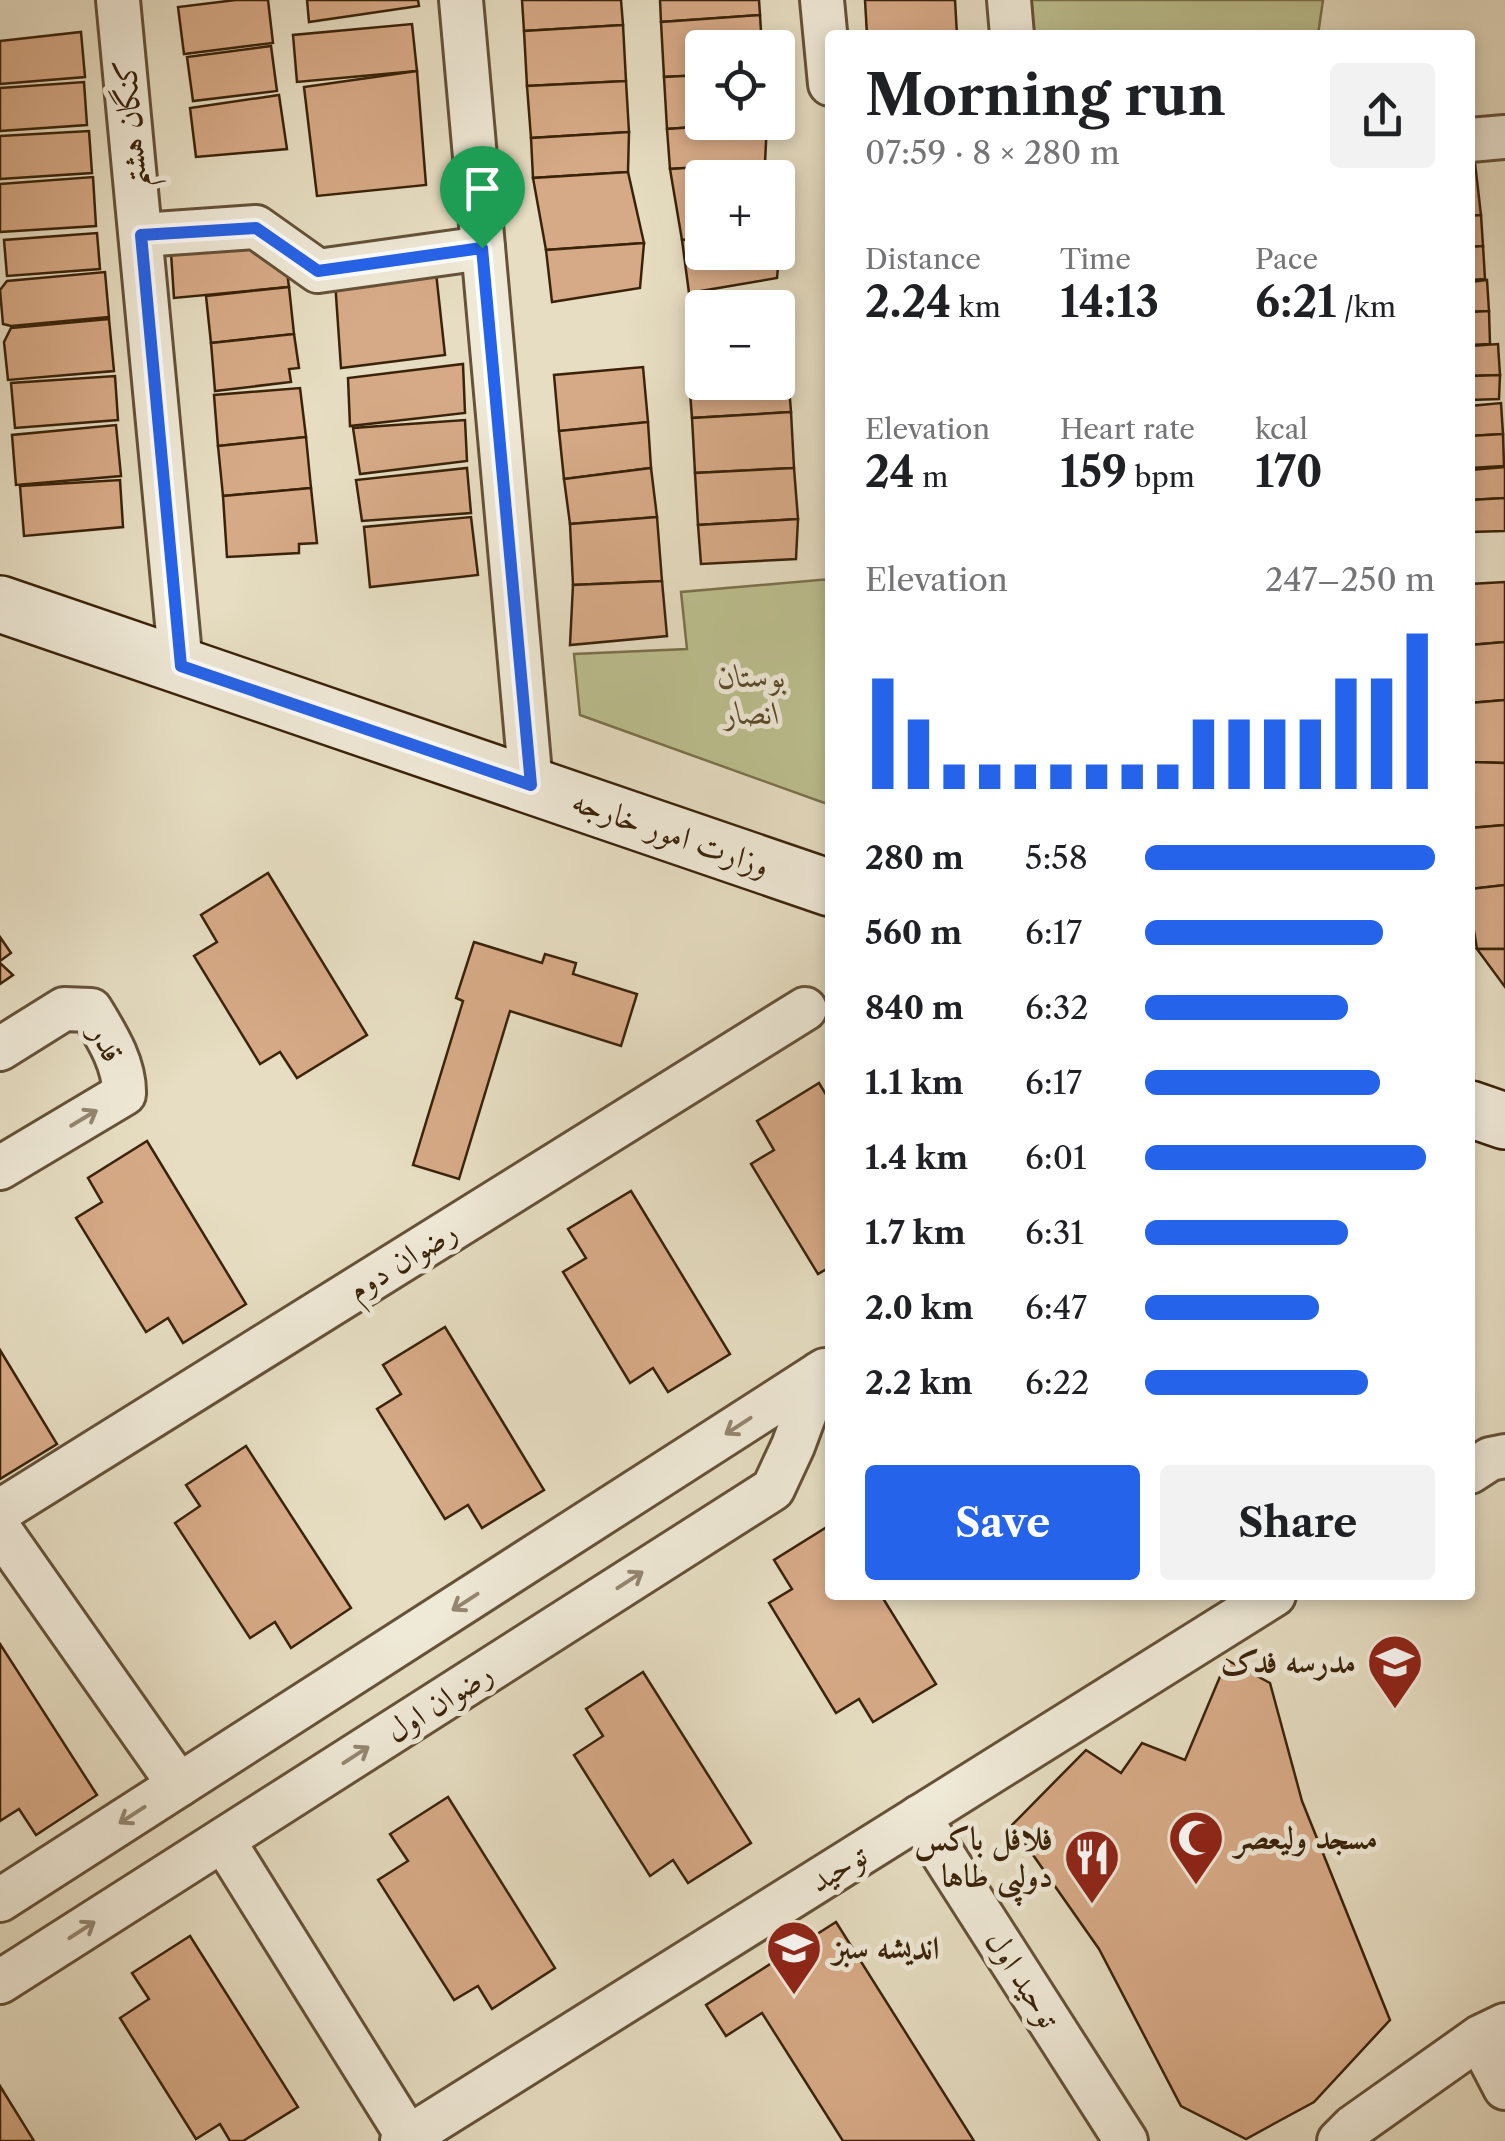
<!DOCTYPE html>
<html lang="en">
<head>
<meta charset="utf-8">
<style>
  :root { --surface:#fff; --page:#f2f2f2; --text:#202124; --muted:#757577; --accent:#2563eb }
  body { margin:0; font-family:"Libre Caslon Text",Amiri,serif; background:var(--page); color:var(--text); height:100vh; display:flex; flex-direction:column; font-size:38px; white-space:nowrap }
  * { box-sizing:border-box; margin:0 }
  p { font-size:32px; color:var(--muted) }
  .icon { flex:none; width:55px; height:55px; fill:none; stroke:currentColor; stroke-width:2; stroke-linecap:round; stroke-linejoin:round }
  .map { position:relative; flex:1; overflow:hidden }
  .drawer { position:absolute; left:825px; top:30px; width:650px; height:1570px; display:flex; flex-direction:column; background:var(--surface); border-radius:10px; box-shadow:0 5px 15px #0003 }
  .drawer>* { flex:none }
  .tools { position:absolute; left:685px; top:30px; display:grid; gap:20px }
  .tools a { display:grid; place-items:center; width:110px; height:110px; border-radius:10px; background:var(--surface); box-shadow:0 5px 15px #0003; font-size:50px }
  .pin { position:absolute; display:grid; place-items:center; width:85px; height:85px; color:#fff; margin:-102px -42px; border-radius:50% 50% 50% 0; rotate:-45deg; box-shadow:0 0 10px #0007 }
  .pin .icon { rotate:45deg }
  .round { display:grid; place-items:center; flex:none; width:105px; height:105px; border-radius:10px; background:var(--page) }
  .overview { display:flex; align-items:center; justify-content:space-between; height:170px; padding:0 40px }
  h1 { font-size:55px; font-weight:800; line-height:75px }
  .metrics { display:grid; grid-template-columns:repeat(3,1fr); gap:15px; height:170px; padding:10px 40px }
  .metrics div { display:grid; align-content:center }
  .metrics b { font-size:42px; font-weight:800 }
  .metrics small { font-size:28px; font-weight:400 }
  .metrics p { font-size:28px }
  .chart { height:280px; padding:20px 40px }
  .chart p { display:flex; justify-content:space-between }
  .chart svg { width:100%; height:180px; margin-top:10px; stroke:var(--accent); stroke-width:6 }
  .action { display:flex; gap:20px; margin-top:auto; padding:20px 40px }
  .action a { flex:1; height:115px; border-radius:10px; background:var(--accent); color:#fff; font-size:40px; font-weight:800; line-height:115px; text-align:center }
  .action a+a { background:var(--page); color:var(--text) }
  ul { padding:0 40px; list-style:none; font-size:32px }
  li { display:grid; grid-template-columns:160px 120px 1fr; align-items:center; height:75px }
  li i { height:25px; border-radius:12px; background:var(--accent) }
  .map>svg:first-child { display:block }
  .green { fill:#bcbf8f; stroke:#7b714c; stroke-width:2.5 }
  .building { fill:#d7aa87; stroke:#3a230a; stroke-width:2.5 }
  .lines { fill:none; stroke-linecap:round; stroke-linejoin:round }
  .minor-casing { stroke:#655238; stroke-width:48 }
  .secondary-casing { stroke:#3a230a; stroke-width:60 }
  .minor { stroke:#efe9d7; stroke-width:42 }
  .secondary { stroke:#efe9d7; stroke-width:55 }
  .oneway { stroke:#948670 }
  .route-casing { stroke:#fff; stroke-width:20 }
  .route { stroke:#2563eb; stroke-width:12 }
  .labels { text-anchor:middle; stroke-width:10; stroke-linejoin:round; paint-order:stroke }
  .street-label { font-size:32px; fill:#3a230a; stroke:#efe9d7 }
  .park-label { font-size:32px; font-style:italic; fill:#5a4a2b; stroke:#efe9d7 }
  .poi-label { font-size:32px; font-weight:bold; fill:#3a230a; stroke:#efe9d7; text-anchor:end }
</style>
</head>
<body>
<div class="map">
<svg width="1505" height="2141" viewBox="0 0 1505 2141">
  <rect width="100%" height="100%" fill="#e6ddc2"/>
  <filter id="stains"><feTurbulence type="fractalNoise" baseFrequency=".002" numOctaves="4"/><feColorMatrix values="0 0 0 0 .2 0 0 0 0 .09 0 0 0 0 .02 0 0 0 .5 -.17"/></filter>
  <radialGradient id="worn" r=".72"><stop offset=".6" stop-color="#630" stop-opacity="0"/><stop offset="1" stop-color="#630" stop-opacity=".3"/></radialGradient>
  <g class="green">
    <path d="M1008,0h315l-5,35h-322z"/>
    <path d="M830,579v226l-250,-90 -6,-61 113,-5 -6,-57z"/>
  </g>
  <g class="building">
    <path d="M236,0h32l5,43 -89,11 -6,-47z"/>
    <path d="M307,0h111l1,6 -110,16z"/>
    <path d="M522,0h99l2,25 -99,6z"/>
    <path d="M660,0h99l1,15 -99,7z"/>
    <path d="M865,0h90l2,35h-90z"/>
    <path d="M760,15l2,33h-60v27l-38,2 -3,-55z"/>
    <path d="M412,24l5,47 -120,11 -4,-47z"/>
    <path d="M623,25l3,56 -99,5 -3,-55z"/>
    <path d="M81,32l4,45 -85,7v-43z"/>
    <path d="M271,46l6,45 -84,10 -6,-44z"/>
    <path d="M417,71l9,114 -109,11 -13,-109z"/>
    <path d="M702,75v47h62l-97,7 -3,-52z"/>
    <path d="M626,81l3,51 -98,6 -4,-52z"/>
    <path d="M84,82l3,43 -87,6v-43z"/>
    <path d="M279,95l8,54 -91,8 -6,-49z"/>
    <path d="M767,122l-2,41 -95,6 -3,-40z"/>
    <path d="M89,131l3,42 -92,6v-43z"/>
    <path d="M629,132l-1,40 -95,6 -2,-40z"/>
    <path d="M765,163l3,15h-66v61l-20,1 -12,-71z"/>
    <path d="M1475,163l6,52 -11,1v-52z"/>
    <path d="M628,172l16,71 -98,7 -13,-72z"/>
    <path d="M93,177l3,49 -96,6v-48z"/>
    <path d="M1481,215l2,31 -13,1v-31z"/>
    <path d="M97,233l3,36 -93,7 -3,-36z"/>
    <path d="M282,234l7,53 -115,11 -3,-45z"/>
    <path d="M778,234h3l-4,44 -88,15 -7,-53 20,-1v13h76z"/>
    <path d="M644,243l-4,45 -88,14 -6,-52z"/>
    <path d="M1483,246l2,33 -15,1v-33z"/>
    <path d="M434,254l11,101 -104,13 -7,-102z"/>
    <path d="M105,272l4,45 -98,9 -8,-2 -3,-34 7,-9z"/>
    <path d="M1487,280l2,31 -19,1v-30z"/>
    <path d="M289,287l5,47 -83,9 -5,-47z"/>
    <path d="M1489,311l1,33 -20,1v-33z"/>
    <path d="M109,319l5,52 -106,9 -4,-38 7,-14z"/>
    <path d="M294,334l5,34 -10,1 2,13 -76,9 -4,-48z"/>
    <path d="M1498,344l2,31 -30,1v-30z"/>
    <path d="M778,361h9l4,51 -99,6 -4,-52h14v16h76z"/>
    <path d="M463,364l2,49 -115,13 -2,-48z"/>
    <path d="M643,367l5,55 -89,9 -5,-56z"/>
    <path d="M1500,375l-1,24 -29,1v-24z"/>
    <path d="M115,376l3,44 -103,8 -4,-45z"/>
    <path d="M300,388l6,49 -88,9 -4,-51z"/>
    <path d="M1501,403l2,31 -33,2v-30z"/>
    <path d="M791,412l3,56 -99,5 -3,-55z"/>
    <path d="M465,420l2,41 -107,13 -7,-46z"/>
    <path d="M648,422l3,46 -87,11 -5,-48z"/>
    <path d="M116,425l5,51 -105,9 -4,-50z"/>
    <path d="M1503,434l1,32 -34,2v-32z"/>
    <path d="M306,437l5,51 -88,8 -5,-50z"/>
    <path d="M1505,467v31l-35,2v-30z"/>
    <path d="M467,468l4,45 -109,8 -6,-41z"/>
    <path d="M651,468l6,49 -87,7 -6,-45z"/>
    <path d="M794,468l4,51 -100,6 -3,-52z"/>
    <path d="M120,480l3,47 -99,9 -4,-50z"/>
    <path d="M311,488l6,55 -18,1v9l-72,4 -4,-61z"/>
    <path d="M1505,498v33l-35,1v-32z"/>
    <path d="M471,517l7,58 -108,12 -6,-60z"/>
    <path d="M657,517l5,64 -89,4 -3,-61z"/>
    <path d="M798,519l-2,40 -95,5 -3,-39z"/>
    <path d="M662,581l5,55 -97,9 3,-60z"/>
    <path d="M1505,582v60l-35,3v-61z"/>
    <path d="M1505,642v58l-35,3v-58z"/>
    <path d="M1505,700v63l-35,-1v-59z"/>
    <path d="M1470,762l35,1v62l-35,3z"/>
    <path d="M1505,825v60l-35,4v-61z"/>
    <path d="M268,873l99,162 -70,43 -17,-26 -20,12 -66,-108 23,-14 -16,-27z"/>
    <path d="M1505,885v64h-28l-7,-42v-18z"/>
    <path d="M0,937l11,16 -11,8z"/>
    <path d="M474,942l68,21 3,-9 31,9 -3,11 64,20 -16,52 -111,-35 -51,168 -46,-14 50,-164 -7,-3z"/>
    <path d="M1477,949h28v38z"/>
    <path d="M0,963l13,12 -13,9z"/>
    <path d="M819,1083l11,18v166l-12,7 -67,-110 23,-14 -17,-29z"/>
    <path d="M147,1141l99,163 -63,39 -15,-25 -22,14 -70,-114 26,-16 -14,-24z"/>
    <path d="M631,1191l99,163 -62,38 -15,-24 -23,15 -67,-111 23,-14 -18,-29z"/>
    <path d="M445,1327l99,163 -62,38 -14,-23 -23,14 -68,-110 24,-15 -18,-29z"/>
    <path d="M0,1350l57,94 -57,35z"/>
    <path d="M246,1446l105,162 -60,40 -16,-26 -25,16 -75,-115 25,-17 -14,-21z"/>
    <path d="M830,1525v70h51l55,89 -63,38 -14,-23 -23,14 -67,-110 23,-14 -18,-29z"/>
    <path d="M0,1644l97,151 -61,40 -17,-26 -19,12z"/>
    <path d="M1227,1660l43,23 32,118 88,219 -76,82 -68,37 -65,-33 -82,-157 -87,-124 74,-75 35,23 21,-30 43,17z"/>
    <path d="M643,1672l108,171 -63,40 -15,-23 -23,16 -76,-121 29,-19 -17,-27z"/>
    <path d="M448,1797l107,171 -63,41 -14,-23 -24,14 -76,-120 30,-19 -18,-27z"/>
    <path d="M836,1922l138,219h-131l-81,-128 -36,23 -20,-31z"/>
    <path d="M190,1936l108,171 -55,34h-13l-10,-17 -24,15 -76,-121 29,-19 -17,-26z"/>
    <path d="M0,2086l34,55h-34z"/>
  </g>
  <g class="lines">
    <g class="minor-casing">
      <g id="minor">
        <path d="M118,0l63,666"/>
        <path d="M461,0l70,785"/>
        <path d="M822,0l8,84"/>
        <path d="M1009,0l3,35"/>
        <path d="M1470,140l35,-3"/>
        <path d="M141,235l115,-8 62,44 165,-23"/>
        <path d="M0,1049l64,-40 27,1c15,25 34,54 33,84l-124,74"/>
        <path d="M1470,1472l20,-13 15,-3"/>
        <path d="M0,1511l805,-502"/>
        <path d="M0,1530l179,255"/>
        <path d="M919,1817l207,324"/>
        <path d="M223,1840l185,297"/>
        <path d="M0,1900l825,-530"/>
        <path d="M0,1982l773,-493 20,-43 27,-73"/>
        <path d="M1479,2038l26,50"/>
        <path d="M402,2141l872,-546"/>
        <path d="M1339,2141l14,-14 127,-90 25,-12"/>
      </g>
    </g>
    <g class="secondary-casing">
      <g id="secondary">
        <path d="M0,604l830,284"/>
        <path d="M1470,1109l35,12"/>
      </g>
    </g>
    <use href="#minor" class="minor"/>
    <use href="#secondary" class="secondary"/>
  </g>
  <defs><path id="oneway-shaft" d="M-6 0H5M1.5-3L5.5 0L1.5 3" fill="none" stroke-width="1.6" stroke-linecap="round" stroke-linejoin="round" transform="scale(2.5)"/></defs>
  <g class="oneway">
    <use href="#oneway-shaft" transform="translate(84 1118) rotate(-31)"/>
    <use href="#oneway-shaft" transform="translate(738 1426) rotate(147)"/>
    <use href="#oneway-shaft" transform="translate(630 1580) rotate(-33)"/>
    <use href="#oneway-shaft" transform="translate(465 1602) rotate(147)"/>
    <use href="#oneway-shaft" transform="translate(356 1755) rotate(-33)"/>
    <use href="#oneway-shaft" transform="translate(132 1815) rotate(147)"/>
    <use href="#oneway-shaft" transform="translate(82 1930) rotate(-33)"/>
  </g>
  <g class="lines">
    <g class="route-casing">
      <path id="route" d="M256,228l62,43 164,-23 49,537 -350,-119 -40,-431z"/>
    </g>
    <use href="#route" class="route"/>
  </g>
  <defs>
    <g id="school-pin" transform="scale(2.875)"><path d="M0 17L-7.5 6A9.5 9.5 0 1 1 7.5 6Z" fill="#8f2418" stroke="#efe9d7"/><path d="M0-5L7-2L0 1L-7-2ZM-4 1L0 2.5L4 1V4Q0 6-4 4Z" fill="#fff"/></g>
    <g id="mosque-pin" transform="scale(2.875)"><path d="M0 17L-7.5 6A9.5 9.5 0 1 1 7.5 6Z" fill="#8f2418" stroke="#efe9d7"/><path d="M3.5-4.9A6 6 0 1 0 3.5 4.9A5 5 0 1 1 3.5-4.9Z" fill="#fff"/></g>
    <g id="restaurant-pin" transform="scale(2.875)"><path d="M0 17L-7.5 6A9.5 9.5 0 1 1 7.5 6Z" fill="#8f2418" stroke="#efe9d7"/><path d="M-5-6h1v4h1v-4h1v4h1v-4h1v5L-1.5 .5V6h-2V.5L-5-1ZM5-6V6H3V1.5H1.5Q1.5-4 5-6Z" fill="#fff"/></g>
  </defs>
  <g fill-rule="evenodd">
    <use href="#school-pin" x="1395" y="1662"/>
    <use href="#mosque-pin" x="1196" y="1838"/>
    <use href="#restaurant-pin" x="1092" y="1857"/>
    <use href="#school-pin" x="794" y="1948"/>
  </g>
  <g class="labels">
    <g class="street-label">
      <text transform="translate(130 124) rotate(-95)" y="11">کنگان هشتم</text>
      <text transform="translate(671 833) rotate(19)" y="11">وزارت امور خارجه</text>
      <text transform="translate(107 1043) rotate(64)" y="11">قدر</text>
      <text transform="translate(402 1260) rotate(-32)" y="11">رضوان دوم</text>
      <text transform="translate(439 1702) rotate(-33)" y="11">رضوان اول</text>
      <text transform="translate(838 1868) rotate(-32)" y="11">توحید</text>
      <text transform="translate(1023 1979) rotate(57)" y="11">توحید اول</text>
    </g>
    <g class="park-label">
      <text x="752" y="687">بوستان<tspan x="752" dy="37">انصار</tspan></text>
    </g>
    <g class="poi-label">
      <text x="1356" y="1673">مدرسه فدک</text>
      <text x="1235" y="1849" text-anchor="start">مسجد ولیعصر</text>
      <text x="1053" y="1850">فلافل باکس<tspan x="1053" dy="37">دولپی طاها</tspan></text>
      <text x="833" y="1959" text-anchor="start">اندیشه سبز</text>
    </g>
  </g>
  <rect width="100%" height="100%" filter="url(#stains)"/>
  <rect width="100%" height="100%" fill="url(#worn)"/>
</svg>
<div class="tools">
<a><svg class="icon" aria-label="locate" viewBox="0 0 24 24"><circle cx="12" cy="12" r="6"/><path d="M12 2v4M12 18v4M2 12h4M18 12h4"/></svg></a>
<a>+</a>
<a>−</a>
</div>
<div class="pin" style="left:482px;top:248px;background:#1e9e55"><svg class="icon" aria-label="arrive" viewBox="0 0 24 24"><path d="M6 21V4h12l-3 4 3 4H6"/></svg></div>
<section class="drawer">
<div class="overview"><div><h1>Morning run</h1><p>07:59 · 8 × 280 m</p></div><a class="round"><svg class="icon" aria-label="share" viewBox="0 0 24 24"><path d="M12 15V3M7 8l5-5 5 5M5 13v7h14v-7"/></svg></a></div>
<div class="metrics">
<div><p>Distance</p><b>2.24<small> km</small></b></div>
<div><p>Time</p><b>14:13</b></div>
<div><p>Pace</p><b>6:21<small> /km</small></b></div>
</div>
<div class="metrics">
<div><p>Elevation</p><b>24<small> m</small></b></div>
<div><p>Heart rate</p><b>159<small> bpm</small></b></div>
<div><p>kcal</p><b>170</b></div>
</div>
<div class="chart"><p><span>Elevation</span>247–250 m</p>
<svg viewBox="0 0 160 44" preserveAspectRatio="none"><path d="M5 44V17M15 44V27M25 44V38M35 44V38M45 44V38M55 44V38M65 44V38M75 44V38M85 44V38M95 44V27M105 44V27M115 44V27M125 44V27M135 44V17M145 44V17M155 44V6"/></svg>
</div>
<ul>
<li><b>280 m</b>5:58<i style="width:100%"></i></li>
<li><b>560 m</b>6:17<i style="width:82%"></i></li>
<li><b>840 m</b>6:32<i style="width:70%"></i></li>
<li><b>1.1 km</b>6:17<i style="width:81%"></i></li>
<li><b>1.4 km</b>6:01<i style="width:97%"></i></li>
<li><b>1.7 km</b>6:31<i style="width:70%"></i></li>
<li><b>2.0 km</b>6:47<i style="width:60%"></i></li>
<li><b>2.2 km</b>6:22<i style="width:77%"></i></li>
</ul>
<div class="action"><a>Save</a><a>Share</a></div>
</section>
</div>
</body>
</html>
